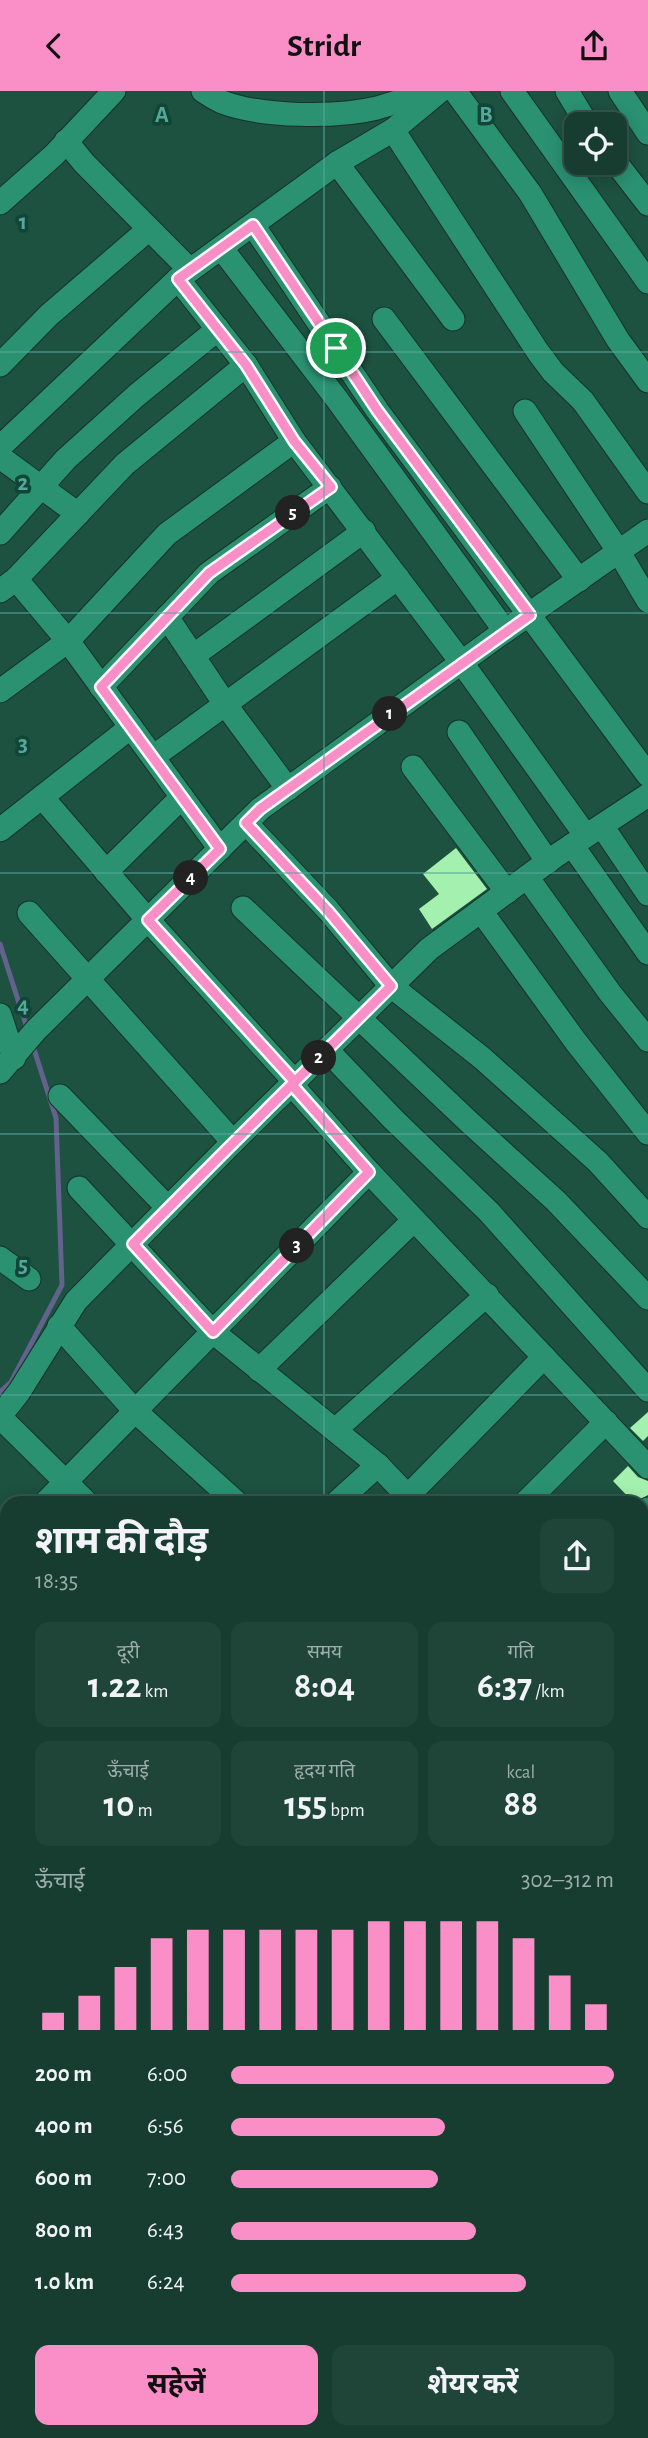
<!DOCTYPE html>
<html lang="hi">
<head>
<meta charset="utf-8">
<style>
  :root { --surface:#163d30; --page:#1f4438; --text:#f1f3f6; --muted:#9eaeab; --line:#35564c; --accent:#fa8fc8 }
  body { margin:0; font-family:"Alegreya Sans","Noto Sans Devanagari",sans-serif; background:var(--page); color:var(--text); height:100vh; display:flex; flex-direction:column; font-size:26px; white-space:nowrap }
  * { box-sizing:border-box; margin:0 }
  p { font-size:23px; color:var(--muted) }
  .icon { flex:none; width:38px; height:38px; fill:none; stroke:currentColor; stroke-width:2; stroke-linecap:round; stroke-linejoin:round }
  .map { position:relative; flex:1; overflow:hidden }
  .sheet { position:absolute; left:0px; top:1405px; width:649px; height:943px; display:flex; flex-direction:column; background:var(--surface); border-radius:21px 21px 0 0; box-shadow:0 4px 18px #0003,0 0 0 2px var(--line) }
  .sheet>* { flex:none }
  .controls { position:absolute; left:564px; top:21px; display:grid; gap:14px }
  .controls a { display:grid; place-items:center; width:63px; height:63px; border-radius:14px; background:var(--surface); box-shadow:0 4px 18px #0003,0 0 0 2px var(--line); font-size:35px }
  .pin { position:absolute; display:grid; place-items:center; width:60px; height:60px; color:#fff; margin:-30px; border:4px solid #fff; border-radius:50%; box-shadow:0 2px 7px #0007 }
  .km { position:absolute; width:35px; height:35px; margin:-18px; border-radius:50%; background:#222; color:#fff; font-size:19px; line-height:35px; text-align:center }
  .round { display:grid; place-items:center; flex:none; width:74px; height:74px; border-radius:14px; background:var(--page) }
  .head { display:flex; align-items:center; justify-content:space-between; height:119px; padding:0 35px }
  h1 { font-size:38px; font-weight:700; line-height:52px }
  .stats { display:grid; grid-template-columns:repeat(3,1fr); gap:10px; height:119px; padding:7px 35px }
  .stats div { display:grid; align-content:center; border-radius:14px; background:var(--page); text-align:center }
  .stats b { font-size:35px; font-weight:700 }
  .stats small { font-size:19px; font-weight:400 }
  .stats p { font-size:19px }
  .chart { height:196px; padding:14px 35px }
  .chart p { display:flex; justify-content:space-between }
  .chart svg { width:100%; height:126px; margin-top:7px; stroke:var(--accent); stroke-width:6 }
  .cta { display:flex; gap:14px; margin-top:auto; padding:14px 35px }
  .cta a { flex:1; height:80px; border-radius:14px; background:var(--accent); color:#111; font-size:28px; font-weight:700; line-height:80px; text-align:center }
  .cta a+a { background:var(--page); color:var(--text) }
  ul { padding:0 35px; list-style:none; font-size:23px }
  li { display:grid; grid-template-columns:112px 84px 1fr; align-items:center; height:52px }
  li i { height:18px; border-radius:9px; background:var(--accent) }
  header { display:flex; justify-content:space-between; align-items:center; height:91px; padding:0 35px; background:var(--accent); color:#111; font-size:32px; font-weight:700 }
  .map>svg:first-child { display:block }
  .green { fill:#813d13 }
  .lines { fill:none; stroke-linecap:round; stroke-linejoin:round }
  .stream { stroke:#62628d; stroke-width:5 }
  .building { fill:#a4f0ae }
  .minor-casing { stroke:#153328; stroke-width:25 }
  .minor { stroke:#2a9171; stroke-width:23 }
  .route-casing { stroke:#fff; stroke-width:14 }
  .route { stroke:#fa8fc8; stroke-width:9 }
  .grid { fill:none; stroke:#56a69b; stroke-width:2; stroke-opacity:0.55 }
  .grid-label { font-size:23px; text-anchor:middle; font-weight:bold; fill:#56a69b; stroke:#104635; stroke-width:7; stroke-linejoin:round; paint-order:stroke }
</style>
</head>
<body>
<header><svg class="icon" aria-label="back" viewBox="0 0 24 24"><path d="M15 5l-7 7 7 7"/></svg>Stridr<svg class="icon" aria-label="share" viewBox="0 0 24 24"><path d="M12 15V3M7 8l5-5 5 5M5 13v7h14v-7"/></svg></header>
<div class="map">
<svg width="648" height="2347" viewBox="0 0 648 2347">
  <rect width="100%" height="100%" fill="#1d5140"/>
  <g class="green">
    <path d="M648,2045v50l-6,-4v-41z"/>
    <path d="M642,2147l6,2v198h-17l-8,-5h19z"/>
  </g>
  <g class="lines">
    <g class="stream">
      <path d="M0,853l28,87"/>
      <path d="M0,1301l11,-10 51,-97 -6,-167 -24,-75"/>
    </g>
  </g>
  <g class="building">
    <path d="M456,757l31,41 -55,40 -13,-20 20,-15 -16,-20z"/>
    <path d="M648,1321v24l-5,5 -13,-13z"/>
    <path d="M628,1375l10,11 10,4v14l-14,8 -21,-22z"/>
  </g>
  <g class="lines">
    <g class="minor-casing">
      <g id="minor">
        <path d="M203,0c6,4 13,8 19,11 40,15 114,16 155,6 18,-5 35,-11 52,-17"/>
        <path d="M440,0l-47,39 145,222 15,20 30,29 65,91"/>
        <path d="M455,0l75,102 88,147 30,41"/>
        <path d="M512,0l136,191"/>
        <path d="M567,0l20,33"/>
        <path d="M620,0l28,42"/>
        <path d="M66,50l18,22 106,107"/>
        <path d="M614,69l34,44"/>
        <path d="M337,72l116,156"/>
        <path d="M0,112l54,-48 60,-64"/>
        <path d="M253,134l124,185 271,365"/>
        <path d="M222,158l114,149 169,233"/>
        <path d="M384,228l195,261"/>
        <path d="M0,274l49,-50 100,-86"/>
        <path d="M525,320l94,141 29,49"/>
        <path d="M294,350l168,222 124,173"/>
        <path d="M0,356l178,-168"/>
        <path d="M0,366l78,57"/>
        <path d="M0,442l66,-74 71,-64 81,-66"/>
        <path d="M16,488l52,62 152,208"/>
        <path d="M0,500l16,-12 109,-115 121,-99 -68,-86 159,-116 56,-33"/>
        <path d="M167,526l58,87 63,85"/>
        <path d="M193,565l171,-125"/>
        <path d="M101,596l108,-114 121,-86"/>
        <path d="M0,600l68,-50 99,-107 127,-93 -48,-76"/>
        <path d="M459,641l89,130"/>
        <path d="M153,666l245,-179"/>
        <path d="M413,676l94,125"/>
        <path d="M42,706l106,123 147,162 -3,3 77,87 279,295"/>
        <path d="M246,732l82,87 63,76 91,72 116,104 50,55"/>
        <path d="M602,735l46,68"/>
        <path d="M0,739l131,-103"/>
        <path d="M572,754l76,108"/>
        <path d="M106,781l76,-75"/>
        <path d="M527,786l83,116 38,47"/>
        <path d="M243,817l226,214 87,79 92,97"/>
        <path d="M481,820l95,131 72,91"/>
        <path d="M29,822l204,229"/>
        <path d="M0,924l14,43"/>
        <path d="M327,959l66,69 96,93 159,178"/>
        <path d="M0,981l36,-42 224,-221 235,-171 153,-107"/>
        <path d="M60,1005l108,112"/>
        <path d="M79,1097l134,144 165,133 36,38"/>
        <path d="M0,1167l29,21"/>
        <path d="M59,1235l76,85 102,92"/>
        <path d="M259,1279l155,-150"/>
        <path d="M0,1325l19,-24 57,-91 157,-159 196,-193 125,-92 94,-62"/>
        <path d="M0,1326l87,86"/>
        <path d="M335,1339l152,-135"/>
        <path d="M45,1412l324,-331"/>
        <path d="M336,1412l42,-38"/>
        <path d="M401,1412l143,-146"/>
        <path d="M525,1412l81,-81"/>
        <path d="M642,1424l6,-6"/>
        <path d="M0,1461l7,-7"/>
        <path d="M0,1571l7,7"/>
        <path d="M642,1591l6,5"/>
        <path d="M642,1637l6,-7"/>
        <path d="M0,1678h7"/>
        <path d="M0,1798l7,-8"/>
        <path d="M642,1831l6,-1"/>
        <path d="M0,1917l7,6"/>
        <path d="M642,1937l6,3"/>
        <path d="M0,2110l7,-6"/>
        <path d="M642,2137l6,3"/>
        <path d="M268,2342l5,5"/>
        <path d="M499,2342l1,5"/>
      </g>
    </g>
    <use href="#minor" class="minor"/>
  </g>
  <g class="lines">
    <g class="route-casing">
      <path id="route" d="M336,257l41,62 153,205 -270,194 -14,14 82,88 63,75c-86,86 -173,171 -258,258l80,88 156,-160 -77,-87 3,-3 -147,-162 72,-71 -119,-162 108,-114 122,-86 -37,-46 -48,-76 -68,-86 75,-54 83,123"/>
    </g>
    <use href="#route" class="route"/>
  </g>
  <path class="grid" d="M324,0v1412M0,261h648M0,522h648M0,782h648M0,1043h648M0,1304h648M0,1565h7M642,1565h6M0,1825h7M642,1825h6M0,2086h7M642,2086h6M324,2342v5"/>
  <g class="grid-label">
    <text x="162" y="31">A</text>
    <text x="486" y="31">B</text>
    <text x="23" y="138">1</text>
    <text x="23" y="399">2</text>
    <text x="23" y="660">3</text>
    <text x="23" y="921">4</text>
    <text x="23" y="1181">5</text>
  </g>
</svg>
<div class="controls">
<a><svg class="icon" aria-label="locate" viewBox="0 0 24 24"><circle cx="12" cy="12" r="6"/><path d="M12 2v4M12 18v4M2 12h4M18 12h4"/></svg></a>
</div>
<div class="pin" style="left:336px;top:257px;background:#1e9e55"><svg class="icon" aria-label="arrive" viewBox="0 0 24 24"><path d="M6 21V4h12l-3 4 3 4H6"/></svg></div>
<b class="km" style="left:390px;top:623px">1</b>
<b class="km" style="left:319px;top:967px">2</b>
<b class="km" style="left:297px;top:1155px">3</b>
<b class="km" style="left:191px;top:787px">4</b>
<b class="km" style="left:293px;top:422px">5</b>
<section class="sheet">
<div class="head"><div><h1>शाम की दौड़</h1><p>18:35</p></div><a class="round"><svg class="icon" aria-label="share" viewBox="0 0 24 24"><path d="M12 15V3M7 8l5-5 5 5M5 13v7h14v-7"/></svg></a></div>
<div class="stats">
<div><p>दूरी</p><b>1.22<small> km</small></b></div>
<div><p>समय</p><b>8:04</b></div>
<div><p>गति</p><b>6:37<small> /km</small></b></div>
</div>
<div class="stats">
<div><p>ऊँचाई</p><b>10<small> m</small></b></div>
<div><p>हृदय गति</p><b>155<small> bpm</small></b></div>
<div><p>kcal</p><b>88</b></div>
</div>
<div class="chart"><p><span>ऊँचाई</span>302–312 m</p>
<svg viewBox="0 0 160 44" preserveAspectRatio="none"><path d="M5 44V38M15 44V32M25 44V22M35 44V12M45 44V9M55 44V9M65 44V9M75 44V9M85 44V9M95 44V6M105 44V6M115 44V6M125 44V6M135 44V12M145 44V25M155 44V35"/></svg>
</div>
<ul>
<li><b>200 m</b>6:00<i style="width:100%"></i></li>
<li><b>400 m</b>6:56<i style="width:56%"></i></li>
<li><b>600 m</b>7:00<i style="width:54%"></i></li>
<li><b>800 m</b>6:43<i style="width:64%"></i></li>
<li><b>1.0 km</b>6:24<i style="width:77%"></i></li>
</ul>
<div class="cta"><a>सहेजें</a><a>शेयर करें</a></div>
</section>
</div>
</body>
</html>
